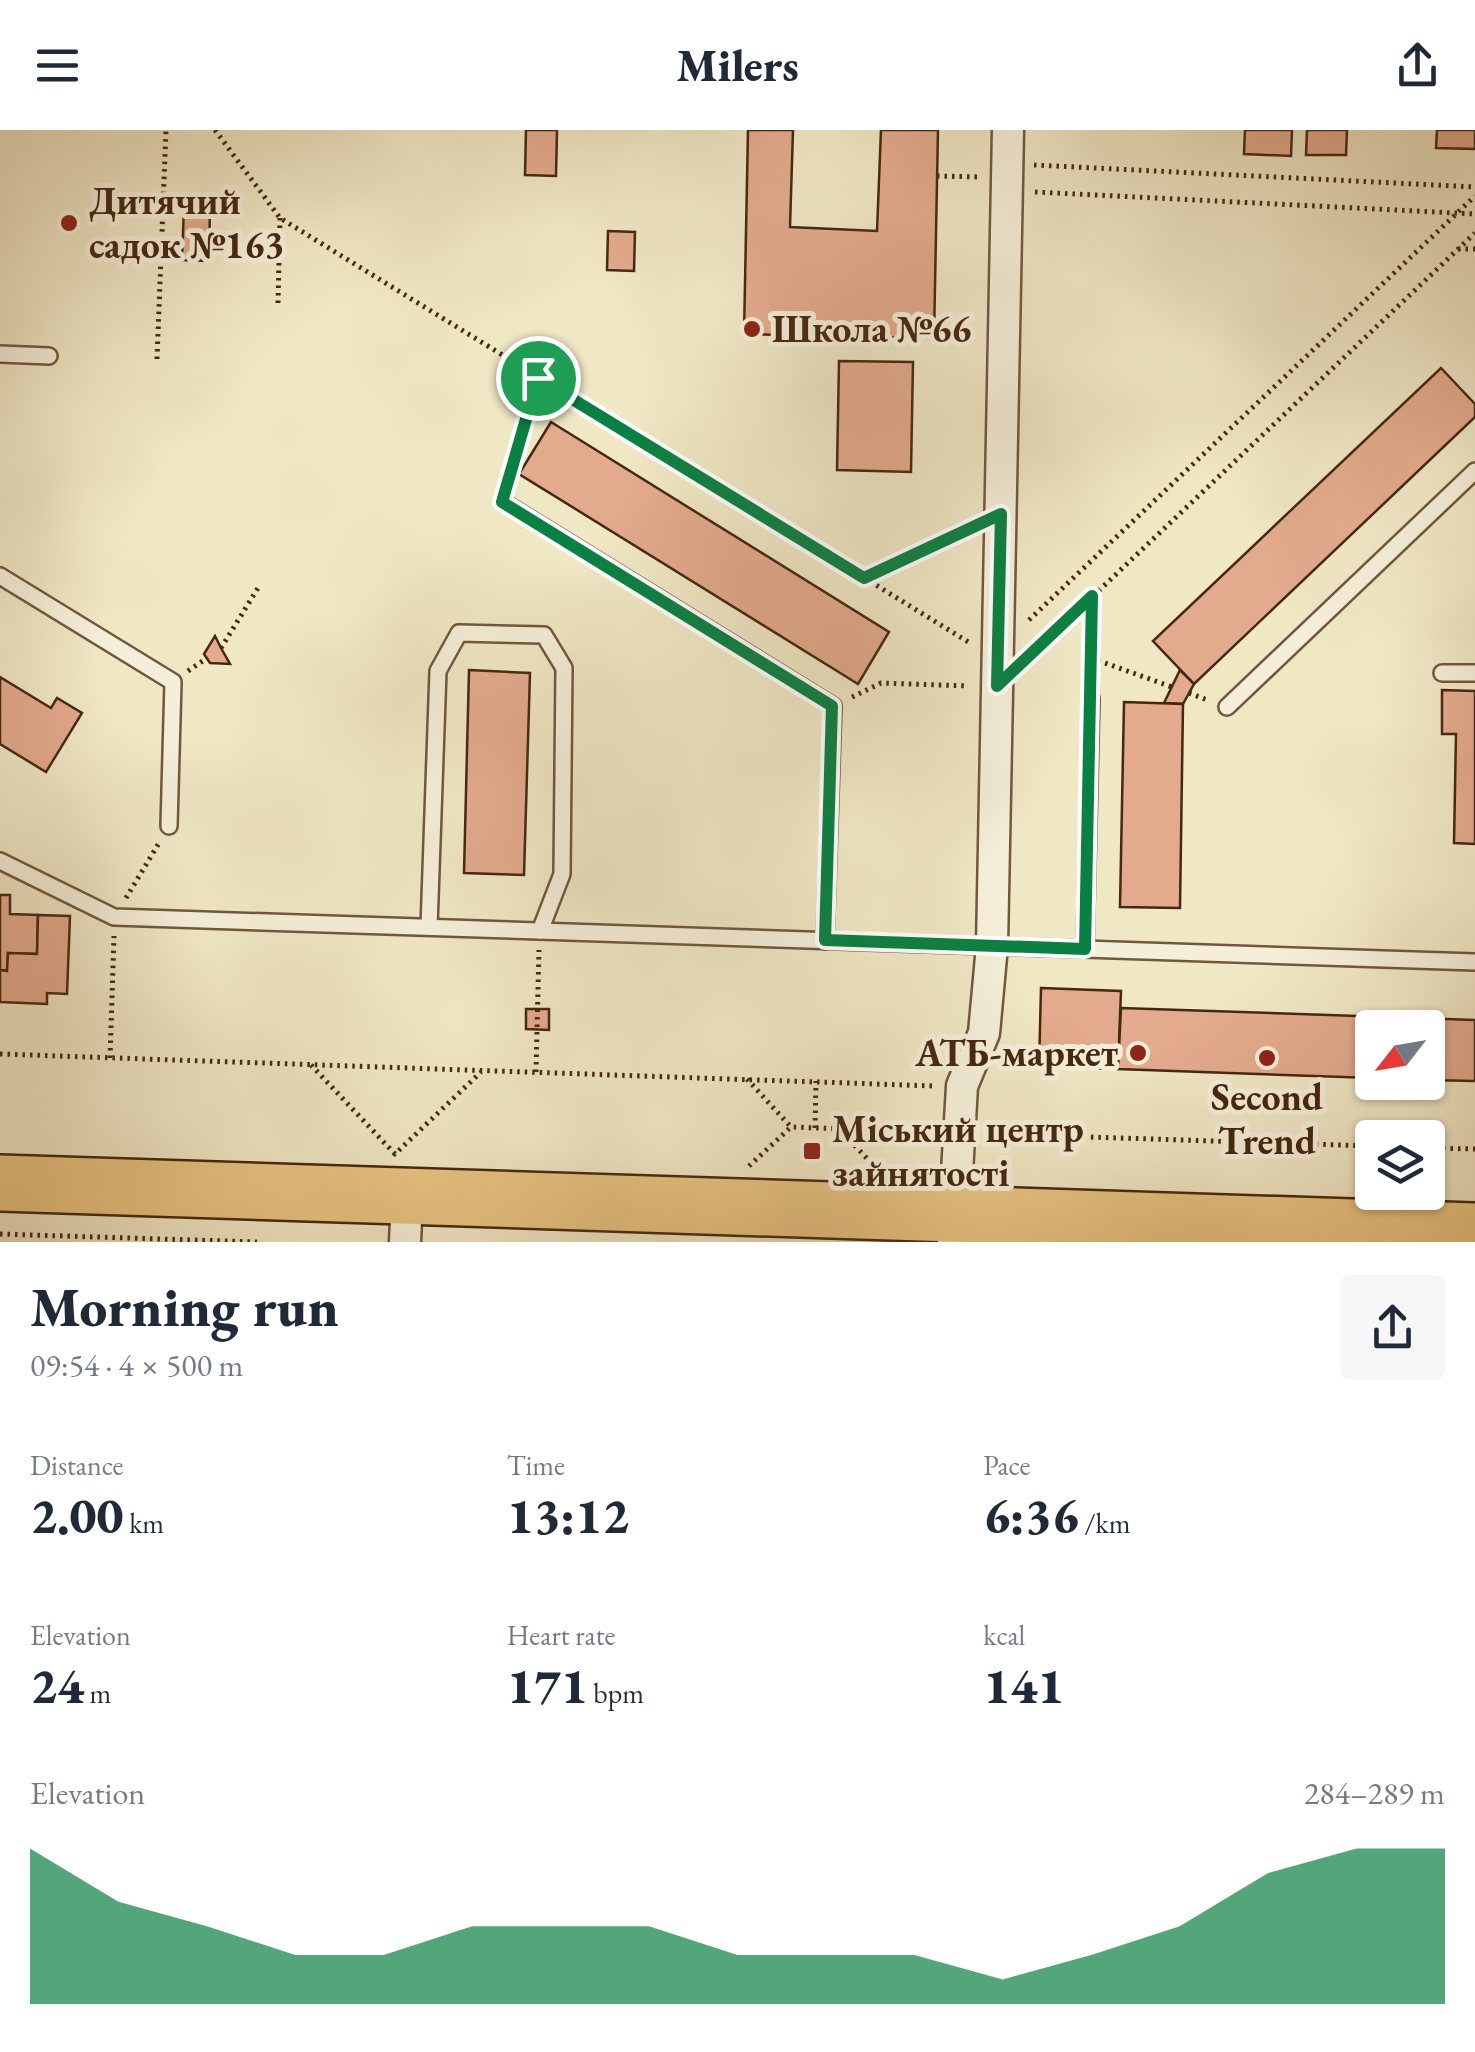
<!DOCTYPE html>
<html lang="en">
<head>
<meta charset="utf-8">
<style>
  :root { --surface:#fff; --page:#f6f6f7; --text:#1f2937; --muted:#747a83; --accent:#0b8043 }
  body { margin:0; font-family:"EB Garamond",serif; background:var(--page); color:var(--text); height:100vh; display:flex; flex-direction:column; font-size:38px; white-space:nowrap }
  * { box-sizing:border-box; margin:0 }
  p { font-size:32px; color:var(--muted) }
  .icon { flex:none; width:55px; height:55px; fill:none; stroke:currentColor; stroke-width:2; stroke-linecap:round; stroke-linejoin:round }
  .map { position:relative; height:1112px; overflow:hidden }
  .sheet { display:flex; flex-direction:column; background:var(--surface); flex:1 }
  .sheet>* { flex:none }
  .needle { width:65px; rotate:239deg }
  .controls { position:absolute; left:1355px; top:880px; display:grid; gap:20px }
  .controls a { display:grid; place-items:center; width:90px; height:90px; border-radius:10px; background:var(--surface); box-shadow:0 2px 8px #0004; font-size:50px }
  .pin { position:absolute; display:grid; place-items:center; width:85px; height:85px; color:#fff; margin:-42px; border:5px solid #fff; border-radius:50%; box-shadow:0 2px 10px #0007 }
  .round { display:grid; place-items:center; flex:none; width:105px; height:105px; border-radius:10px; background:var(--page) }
  .overview { display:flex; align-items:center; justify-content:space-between; height:170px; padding:0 30px }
  h1 { font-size:55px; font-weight:800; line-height:75px }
  .figures { display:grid; grid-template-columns:repeat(3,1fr); gap:15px; height:170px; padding:10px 30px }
  .figures div { display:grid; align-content:center }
  .figures b { font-size:50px; font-weight:800 }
  .figures small { font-size:28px; font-weight:400 }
  .figures p { font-size:28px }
  .chart { height:280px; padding:20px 30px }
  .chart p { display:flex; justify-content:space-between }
  .chart svg { width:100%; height:180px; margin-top:10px; fill:var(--accent); opacity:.7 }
  header { display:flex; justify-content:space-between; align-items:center; height:130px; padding:0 30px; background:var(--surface); font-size:45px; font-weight:800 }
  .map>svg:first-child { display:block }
  .building { fill:#e3aa8d; stroke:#452810; stroke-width:2.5 }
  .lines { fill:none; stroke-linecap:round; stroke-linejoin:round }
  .lane-casing { stroke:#70583d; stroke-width:20 }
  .street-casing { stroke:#70583d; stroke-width:35 }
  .highway-casing { stroke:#452810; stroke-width:60 }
  .path { stroke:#452810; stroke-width:5; stroke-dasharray:2.5 5; stroke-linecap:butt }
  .lane { stroke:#f5efd9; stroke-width:15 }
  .street { stroke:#f5efd9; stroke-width:30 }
  .highway { stroke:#e8c482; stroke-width:55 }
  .route-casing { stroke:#fff; stroke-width:20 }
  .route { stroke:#0b8043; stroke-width:12 }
  .poi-dot { fill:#8f2418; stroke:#f5efd9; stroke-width:4 }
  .labels { text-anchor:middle; stroke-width:10; stroke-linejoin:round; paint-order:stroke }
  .poi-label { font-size:38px; font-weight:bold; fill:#452810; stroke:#f5efd9; text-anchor:start }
</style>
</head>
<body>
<header><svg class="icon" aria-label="menu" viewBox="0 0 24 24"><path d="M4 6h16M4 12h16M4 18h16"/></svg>Milers<svg class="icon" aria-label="share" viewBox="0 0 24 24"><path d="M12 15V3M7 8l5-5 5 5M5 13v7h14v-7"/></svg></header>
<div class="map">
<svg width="1475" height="1112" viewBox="0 0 1475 1112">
  <rect width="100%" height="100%" fill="#f0e7c5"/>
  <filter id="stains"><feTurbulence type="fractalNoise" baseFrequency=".002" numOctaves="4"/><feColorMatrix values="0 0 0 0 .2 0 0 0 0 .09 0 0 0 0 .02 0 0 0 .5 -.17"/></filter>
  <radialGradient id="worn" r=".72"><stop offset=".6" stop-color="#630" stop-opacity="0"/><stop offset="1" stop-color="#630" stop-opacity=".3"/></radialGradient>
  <g class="building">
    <path d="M526,0h31l-1,46 -31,-1z"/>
    <path d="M748,0h45l-3,97 87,4 4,-101h57l-4,208 -190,-4z"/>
    <path d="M1245,0h47l-1,26 -47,-2z"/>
    <path d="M1307,0h40l-1,25h-40z"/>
    <path d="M1437,0h38v19l-39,-1z"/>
    <path d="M184,76l26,1 -1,54 -27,-1z"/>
    <path d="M608,101l27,1 -1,39 -27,-1z"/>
    <path d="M839,231l74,1 -2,110 -74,-2z"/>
    <path d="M1441,238l34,36v13l-281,267 -41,-43z"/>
    <path d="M551,292l338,210 -31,52 -339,-210z"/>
    <path d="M215,506l6,12 9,16 -20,-1 -6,-9z"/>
    <path d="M469,540l61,3 -6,202 -60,-2z"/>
    <path d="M1180,540l14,14 -11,20 -19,-1z"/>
    <path d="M0,547l51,31 6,-10 25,15 -36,59 -46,-28z"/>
    <path d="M1442,560l33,1v153l-21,-1 2,-109h-14z"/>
    <path d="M1124,572l59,2 -3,204 -60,-1z"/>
    <path d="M0,765h10v19l28,1 -1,39 -29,-1 -1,18 -7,-1z"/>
    <path d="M38,785l32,1 -3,78 -20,-1v11l-47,-2v-32l7,1 1,-18 29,1z"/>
    <path d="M1041,858l80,3 -3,78 -79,-2z"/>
    <path d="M1121,878l354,12v61l-47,-1v-52h-56v50l-254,-9z"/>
    <path d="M526,879h23v21l-23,-1z"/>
  </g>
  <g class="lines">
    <g class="lane-casing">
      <g id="lane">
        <path d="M0,224l49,2"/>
        <path d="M503,372l330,204 -8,235"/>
        <path d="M0,446l173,106 -4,144"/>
        <path d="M1442,543h33"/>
        <path d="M1227,577l248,-236"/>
        <path d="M0,731l114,56 1361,45"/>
        <path d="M429,797l9,-256 21,-38 85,2 20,33 -2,206 -22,57"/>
        <path d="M1085,819l6,-251"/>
      </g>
    </g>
    <g class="street-casing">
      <g id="street">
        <path d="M405,1112l2,-45"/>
        <path d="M953,1112l9,-156 22,-53 8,-87 16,-816"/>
      </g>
    </g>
    <g class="highway-casing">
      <path id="highway" d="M0,1053l1475,48"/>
    </g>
    <g class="path">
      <path d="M215,0l65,88 690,425"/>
      <path d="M1034,35l441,22"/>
      <path d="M937,46l43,1"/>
      <path d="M1035,62l440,22"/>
      <path d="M1458,119h17"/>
      <path d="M278,173l2,-85"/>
      <path d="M157,229l9,-229"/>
      <path d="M509,350l29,-103"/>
      <path d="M864,448l106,-50"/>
      <path d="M1029,490l446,-424"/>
      <path d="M221,518l37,-60"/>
      <path d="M1028,528l447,-425"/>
      <path d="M1091,528l81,29"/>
      <path d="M188,541l19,-13"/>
      <path d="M1091,550l1,-84"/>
      <path d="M1189,563l21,8"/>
      <path d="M852,567l29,-14 87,3"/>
      <path d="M126,768l33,-55"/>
      <path d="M0,924l934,32"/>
      <path d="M110,928l4,-122"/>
      <path d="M311,935l84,89 86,-82"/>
      <path d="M536,942l3,-122"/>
      <path d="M747,949l44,48"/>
      <path d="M815,998l1,-47"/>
      <path d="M839,999l39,41"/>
      <path d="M991,1010l1,-6 380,12"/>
      <path d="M1428,1018l47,1"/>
      <path d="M749,1036l42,-39 138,5v4"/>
      <path d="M0,1104l257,8"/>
    </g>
    <use href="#lane" class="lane"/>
    <use href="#street" class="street"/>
    <use href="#highway" class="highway"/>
  </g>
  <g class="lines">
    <g class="route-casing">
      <path id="route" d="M538,248l326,200 137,-64 -4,172 95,-90 -7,353 -260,-9 7,-234 -330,-204z"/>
    </g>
    <use href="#route" class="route"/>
  </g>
  <g class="poi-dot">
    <circle cx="69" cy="93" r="10"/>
    <circle cx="752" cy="199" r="10"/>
    <circle cx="1138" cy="923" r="10"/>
    <circle cx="1267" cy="928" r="10"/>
    <rect x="802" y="1011" width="20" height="20" rx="5"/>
  </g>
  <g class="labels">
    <g class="poi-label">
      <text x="89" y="84">Дитячий<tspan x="89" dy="44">садок №163</tspan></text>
      <text x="772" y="212">Школа №66</text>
      <text x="1118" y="936" text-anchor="end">АТБ-маркет</text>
      <text x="1267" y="980" text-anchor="middle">Second<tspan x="1267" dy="44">Trend</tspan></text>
      <text x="832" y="1012">Міський центр<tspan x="832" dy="44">зайнятості</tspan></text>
    </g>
  </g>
  <rect width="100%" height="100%" filter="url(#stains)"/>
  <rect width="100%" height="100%" fill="url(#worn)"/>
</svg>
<div class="controls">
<a><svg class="needle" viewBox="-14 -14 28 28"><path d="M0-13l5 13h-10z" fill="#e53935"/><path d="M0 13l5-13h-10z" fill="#747a83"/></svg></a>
<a><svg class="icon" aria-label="layers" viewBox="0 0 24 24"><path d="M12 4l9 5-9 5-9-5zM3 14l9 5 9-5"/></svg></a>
</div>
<div class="pin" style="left:538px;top:248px;background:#1e9e55"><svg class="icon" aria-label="arrive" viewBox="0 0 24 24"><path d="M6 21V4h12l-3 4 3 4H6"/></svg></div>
</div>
<section class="sheet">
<div class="overview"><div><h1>Morning run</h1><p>09:54 · 4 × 500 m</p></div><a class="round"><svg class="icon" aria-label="share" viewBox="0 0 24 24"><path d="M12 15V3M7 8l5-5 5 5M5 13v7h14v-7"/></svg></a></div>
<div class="figures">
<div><p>Distance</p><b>2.00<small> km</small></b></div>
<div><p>Time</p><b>13:12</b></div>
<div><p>Pace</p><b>6:36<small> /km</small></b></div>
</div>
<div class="figures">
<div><p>Elevation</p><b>24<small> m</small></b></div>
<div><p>Heart rate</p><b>171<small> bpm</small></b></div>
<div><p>kcal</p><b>141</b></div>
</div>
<div class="chart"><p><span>Elevation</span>284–289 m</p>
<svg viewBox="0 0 160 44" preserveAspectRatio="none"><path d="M0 44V6L10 19L20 25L30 32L40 32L50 25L60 25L70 25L80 32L90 32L100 32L110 38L120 32L130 25L140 12L150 6L160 6V44z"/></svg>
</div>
</section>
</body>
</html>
